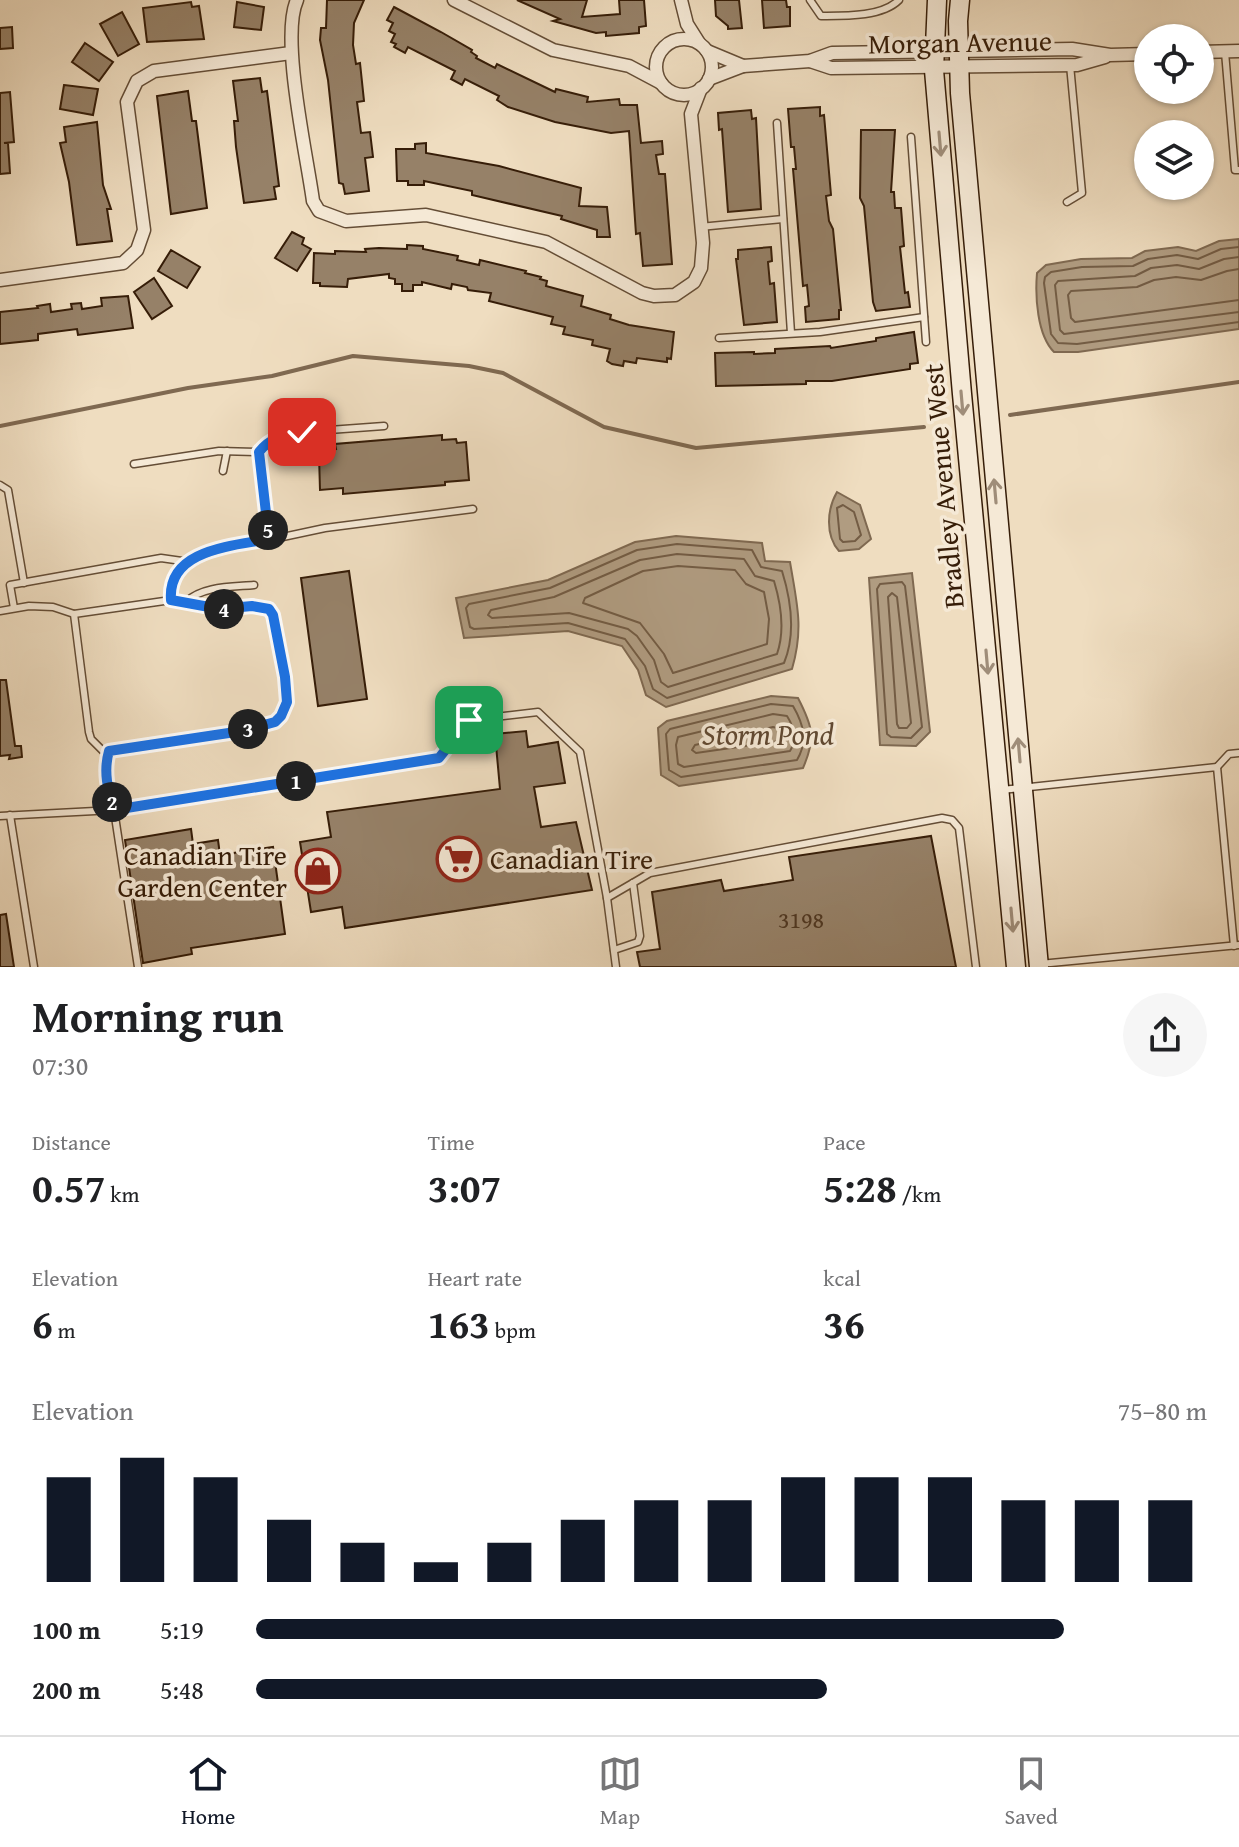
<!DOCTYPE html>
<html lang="en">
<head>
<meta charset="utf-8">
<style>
  :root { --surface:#fff; --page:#f6f6f6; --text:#202124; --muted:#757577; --line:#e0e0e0; --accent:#111827 }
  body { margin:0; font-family:"Gentium Book Plus",serif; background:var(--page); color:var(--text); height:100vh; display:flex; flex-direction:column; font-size:30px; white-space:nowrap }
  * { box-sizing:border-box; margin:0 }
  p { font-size:26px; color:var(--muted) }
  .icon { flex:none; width:44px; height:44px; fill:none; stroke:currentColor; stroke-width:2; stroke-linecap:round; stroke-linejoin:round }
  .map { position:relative; height:967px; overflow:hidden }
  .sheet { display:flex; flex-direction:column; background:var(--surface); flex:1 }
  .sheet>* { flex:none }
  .fabs { position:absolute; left:1134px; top:24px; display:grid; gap:16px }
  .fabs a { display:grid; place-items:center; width:80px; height:80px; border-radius:50%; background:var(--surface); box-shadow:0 2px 6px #0004; font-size:40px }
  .pin { position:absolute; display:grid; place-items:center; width:68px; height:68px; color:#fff; margin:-34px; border-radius:16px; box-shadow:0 4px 12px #0006 }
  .km { position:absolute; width:40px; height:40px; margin:-20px; border-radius:50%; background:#222; color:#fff; font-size:22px; line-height:40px; text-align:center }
  .round { display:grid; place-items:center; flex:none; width:84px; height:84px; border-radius:42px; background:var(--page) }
  .overview { display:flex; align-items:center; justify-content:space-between; height:136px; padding:0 32px }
  h1 { font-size:44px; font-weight:600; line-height:60px }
  .metrics { display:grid; grid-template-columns:repeat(3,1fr); gap:12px; height:136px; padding:8px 32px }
  .metrics div { display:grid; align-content:center }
  .metrics b { font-size:40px; font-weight:600 }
  .metrics small { font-size:22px; font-weight:400 }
  .metrics p { font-size:22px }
  .chart { height:224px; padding:16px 32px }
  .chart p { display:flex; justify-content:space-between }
  .chart svg { width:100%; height:144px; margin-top:8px; stroke:var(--accent); stroke-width:6 }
  ul { padding:0 32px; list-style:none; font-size:26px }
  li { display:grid; grid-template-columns:128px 96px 1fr; align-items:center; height:60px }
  li i { height:20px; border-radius:10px; background:var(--accent) }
  .tab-bar { display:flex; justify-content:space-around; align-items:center; height:112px; border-top:2px solid var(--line); background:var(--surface); font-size:22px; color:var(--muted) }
  .tab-bar a { display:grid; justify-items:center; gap:4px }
  .tab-bar .current { color:var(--accent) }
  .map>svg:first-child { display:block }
  .water { fill:#b09c81; stroke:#7f6951; stroke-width:2 }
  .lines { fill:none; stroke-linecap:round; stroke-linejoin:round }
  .shore { stroke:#735c44; stroke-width:2 }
  .stream { stroke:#7f6951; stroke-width:4 }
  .building { fill:#968168; stroke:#361d08; stroke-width:2 }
  .lane-casing { stroke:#644d36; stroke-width:9 }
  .street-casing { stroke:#644d36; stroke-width:15 }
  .secondary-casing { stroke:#361d08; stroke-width:21 }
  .lane { stroke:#f5e9d6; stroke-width:6 }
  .street { stroke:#f5e9d6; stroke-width:12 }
  .secondary { stroke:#f5e9d6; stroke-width:18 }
  .oneway { stroke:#9f8d79 }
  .route-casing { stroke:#fff; stroke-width:16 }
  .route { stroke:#1a73e8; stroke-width:10 }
  .labels { text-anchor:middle; stroke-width:7; stroke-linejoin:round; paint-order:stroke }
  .number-label { font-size:24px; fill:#4e3620 }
  .street-label { font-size:28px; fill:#361d08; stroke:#f5e9d6 }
  .poi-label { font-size:28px; fill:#361d08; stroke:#f5e9d6; text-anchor:end }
  .water-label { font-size:30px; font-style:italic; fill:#614932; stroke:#f5e9d6 }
</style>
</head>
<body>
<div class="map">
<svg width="1239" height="967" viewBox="0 0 1239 967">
  <rect width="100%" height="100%" fill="#efddc0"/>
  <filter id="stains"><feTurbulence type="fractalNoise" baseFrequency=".0025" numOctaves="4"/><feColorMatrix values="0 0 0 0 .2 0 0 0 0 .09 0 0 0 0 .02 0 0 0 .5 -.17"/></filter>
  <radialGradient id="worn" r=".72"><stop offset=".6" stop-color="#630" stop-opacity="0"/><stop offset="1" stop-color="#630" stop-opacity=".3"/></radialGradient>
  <g class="water">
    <path d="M1239,239v90l-161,23h-24c-17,-17 -19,-56 -17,-79l9,-8 35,-6 51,-1 13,-7 33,-4 18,4 23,-10z"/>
    <path d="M837,492l23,13 11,34 -12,10 -20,2c-14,-16 -12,-42 -2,-59z"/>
    <path d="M676,536l86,7 3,18 25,1c7,42 14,66 2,107l-126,38 -20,-12 -8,-25 -16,-24 -54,-15 -104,7 -8,-40 92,-18 87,-38z"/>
    <path d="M912,573l18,159 -14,14 -36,-1 -11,-167z"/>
    <path d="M771,696l27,2c15,29 18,40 5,70l-124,18 -18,-11 -3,-47 9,-7z"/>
  </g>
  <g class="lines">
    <g class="shore">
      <path d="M1239,247l-18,2 -23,10 -21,-4 -29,4 -15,7 -51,1 -31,5 -6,5 -1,6 7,51 7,9 19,1 162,-22"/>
      <path d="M1239,257l-15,2 -25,10 -22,-4 -26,3 -16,8 -77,5 -3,4 5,45 4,4 175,-22"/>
      <path d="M1239,269l-12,2 -26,9 -25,-3 -22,3 -17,7 -66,4 -3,4 3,23 4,4 164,-22"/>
      <path d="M843,505l11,7 7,23 -6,6 -12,1 -3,-3 -3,-31z"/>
      <path d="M677,544l75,6 9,17 21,4c9,29 14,63 2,92l-117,35 -14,-9 -8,-23 -20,-27 -57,-16 -94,6 -4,-2 -4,-19 3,-4 81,-16 87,-38z"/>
      <path d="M677,554l67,5 11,17 19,5c7,23 11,50 3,73l-109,33 -7,-5 -7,-22 -17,-24 -9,-7 -59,-16 -77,5 -4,-3 3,-5 63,-13 86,-37z"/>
      <path d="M678,566l57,4 11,14 18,8 5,27 -2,25 -94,29 -9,-19 -24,-31 -57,-20 2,-5 58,-27z"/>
      <path d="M902,582l3,4 17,141 -11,11 -20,-1 -4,-3 -10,-145 3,-5z"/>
      <path d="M892,593l5,4 14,126 -4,5h-8l-2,-4 -9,-127z"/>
      <path d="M771,704l22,2c11,19 15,35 4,54l-116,17 -12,-7 -3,-36 4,-5z"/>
      <path d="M773,714l14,2c7,11 10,24 3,35l-106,16 -6,-3 -2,-19 2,-8z"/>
      <path d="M773,727l8,2 -1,12 -84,12 -4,-3 3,-5z"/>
    </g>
    <g class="stream">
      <path d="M1010,415l229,-33"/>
      <path d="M0,426l188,-38 84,-12 81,-20 116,10 34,7 101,54 92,21 228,-21"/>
    </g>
  </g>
  <g class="building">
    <path d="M327,0h37l-10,23 -1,22 3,19 4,-1 4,38 -7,1 4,31 9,-1 3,25 -8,1 4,33 -24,3 -2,-10 -4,-1 -11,-103 -8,-40 1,-12h5z"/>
    <path d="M517,0h70l-5,17 38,-3 -1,-14h25l2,26 -7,1v6l-33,3v-4l-10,1 -43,-12 7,-2z"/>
    <path d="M715,0h24l3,28 -14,1v-3l-12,-10z"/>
    <path d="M762,0h24l1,7h3v19l-26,2z"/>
    <path d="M191,2l1,5 7,-1 5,33 -57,3 -4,-34z"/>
    <path d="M237,2l27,5 -3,23 -27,-3z"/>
    <path d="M394,7l47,25 31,18 -1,2 6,4 -1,2 19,10 2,-4 58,28 1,-3 32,8 -1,5 32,-3 1,6h17l4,38 21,-2 1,13 -7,1 3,19h6l7,90 -29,2 -3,-33 -4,1 -7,-103 -18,2 -56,-11 -47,-15 -11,-7 2,-4 -34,-17 -3,6 -11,-6 4,-8 -47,-24 -3,6 -11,-6 2,-3 -5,-2 4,-8 -6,-3 4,-8 -6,-3z"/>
    <path d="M122,12l17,32 -21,12 -18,-32z"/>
    <path d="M12,27l1,21 -13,1v-21z"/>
    <path d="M85,43l28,19 -14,19 -27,-19z"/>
    <path d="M260,78l2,14 5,-1 12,95 -5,1 2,12 -32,4 -8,-56 -2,-26h4l-5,-40z"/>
    <path d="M64,85l34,4 -5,26 -33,-6z"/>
    <path d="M188,91l4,30h4l11,87 -36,6 -14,-118z"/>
    <path d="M10,92l4,50 -10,1h4l2,30 -10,1v-81z"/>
    <path d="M820,107v9l4,-1 7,80 -5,1 3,25 4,8 8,81h-2v9l-33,3 -1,-15 4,-1 -2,-21 -4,1 -10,-117h3l-2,-22h-3l-3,-38z"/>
    <path d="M751,110l1,9 4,-1 5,91 -33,3 -6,-83 -3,1 -1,-17z"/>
    <path d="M97,122l6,63 8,24h-4l5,32 -35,4 -8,-63 -9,-39 6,-1 -2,-15z"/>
    <path d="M861,130h34l-4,62h3l1,16h6l3,38 -4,1 5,46 3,-1 2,15 -34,4 -3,-9 -9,-96 -4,-8z"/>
    <path d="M426,143v10l73,13 82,22 -2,18 28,1 3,30h-13v-7l-36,-11 1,-3 -90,-21v-4l-48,-10v4h-16v-4h-11l-1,-32h19v-5z"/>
    <path d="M292,232l12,6 -2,6 9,5 -14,22 -22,-13z"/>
    <path d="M407,245l16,1v3l35,7 -1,4 22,5 1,-5 46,11 -1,2 16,4 -1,2 7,2 -1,5 37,10 -2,10 30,9 -1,4 19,6 45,7 -3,27 -4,-1v4l-30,-4 -1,5 -12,-2 -1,5 -11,-2 -5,-3 3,-12 -18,-4 1,-5 -30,-6 2,-7 -14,-3 2,-7 -64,-16 2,-8 -23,-3 -1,-3 -15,-3 -1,5 -29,-7v3h-9v6h-11v-7h-7v-5l-6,-1v-4l-41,5 -1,8 -27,-1v-3h-7l1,-30 21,1v-3l31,1 -1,-3 14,-1 28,1z"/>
    <path d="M771,247l1,14 -4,1 2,22 4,-1 3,39 -33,3 -8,-66h2v-9z"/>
    <path d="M171,250l29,17 -13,21 -29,-17z"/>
    <path d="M154,278l18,28 -20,13 -18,-27z"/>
    <path d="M128,296l5,32 -55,7 -1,-6 -39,5v6l-38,4v-32l38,-4 -1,-2 13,-2 1,8 21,-3 -1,-5 10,-1 1,6 20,-3 -1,-8z"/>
    <path d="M914,332l4,31 -8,1v5l-78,12h-26v3l-90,2 -1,-33 39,-1v2l21,-1v-4l55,-3 1,2 45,-7v-3z"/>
    <path d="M442,435v5l14,-1 1,4 9,-1 3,38 -24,2v3l-102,9v-6l-23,2 -1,-35h6l-1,-5 12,-1 -1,-5z"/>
    <path d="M349,571l18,128 -49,7 -17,-128z"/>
    <path d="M0,680h6l9,66h6l1,11 -13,2 1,-4 -10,1z"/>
    <path d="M526,731l2,16 30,-5 7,41 -31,4 7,40 35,-5 16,68 -247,38 -3,-21 -31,5 -11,-70 31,-5 -4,-25 173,-23 -5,-55z"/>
    <path d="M191,829l2,15 25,-4 2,15 53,-8 12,87 -94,14 1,6 -49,9 -18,-123z"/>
    <path d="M931,836l25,131h-316l-3,-15 23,-3 -8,-57 69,-12 3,11 69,-11 -4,-23z"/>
    <path d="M6,914l8,53h-14v-52z"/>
  </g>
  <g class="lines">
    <g class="lane-casing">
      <g id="lane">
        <path d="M810,0l11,16c24,0 61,1 78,-16"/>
        <path d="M1225,52l10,118h4"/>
        <path d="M777,123l14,210"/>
        <path d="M911,137l15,205"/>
        <path d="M1067,202l15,-9 -12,-128"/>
        <path d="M700,227l83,-8"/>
        <path d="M719,338l101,-6 104,-15"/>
        <path d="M302,432l10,9 1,17"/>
        <path d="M134,464l85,-13 40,1"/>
        <path d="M223,471l4,-20"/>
        <path d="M0,485l8,5 16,93"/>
        <path d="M269,539l-10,-87 8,-10 21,-9 96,-7"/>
        <path d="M171,600l-1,-13 3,-9 25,-23 127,-27 148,-19"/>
        <path d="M186,602c16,-16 46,-15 68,-17"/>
        <path d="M14,608l-4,-23 151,-27 28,4"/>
        <path d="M0,611l29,-5 24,1 21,7 97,-14 49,9 42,-2 7,2 4,6 12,62 2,25 -6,14 -6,6 -33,9 -133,20c-6,21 0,39 5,59l-114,6"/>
        <path d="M74,614l15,118 2,7 17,17"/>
        <path d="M1217,767l12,-13 10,-1"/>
        <path d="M1002,790l215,-23 17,179"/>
        <path d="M10,815l24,152"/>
        <path d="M607,898l43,-25 292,-55 10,2 7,8 17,139"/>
        <path d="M614,950l24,-8 2,-6 -7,-53"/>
        <path d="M1040,964l199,-19"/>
        <path d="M138,967l-24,-157 325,-52 30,-38 69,-8 42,40 27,146 9,69"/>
      </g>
    </g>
    <g class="street-casing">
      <g id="street">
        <path d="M297,0c-17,37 10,156 16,201l6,10 27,10 80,-6 120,27 96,51 12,3 21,-1 19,-13 7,-14 2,-25 -12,-129 10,-26"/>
        <path d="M454,0l99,50 76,16 32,17"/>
        <path d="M681,0l6,24 12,19"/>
        <circle cx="684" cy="67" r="28"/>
        <path d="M707,51l36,15"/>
        <path d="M1200,52l39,-1"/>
        <path d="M810,61l21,7 246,-3 28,-8"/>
        <path d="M709,79l34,-13 67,-5 22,-8 240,-4 38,6 38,-1"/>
        <path d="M0,280l123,-17 14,-13 7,-20 -17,-128 10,-21 17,-10 137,-18"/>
      </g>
    </g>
    <g class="secondary-casing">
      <g id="secondary">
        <path d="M937,0l-3,70 28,324 54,573"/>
        <path d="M960,0l-2,21 2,72 79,874"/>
      </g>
    </g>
    <use href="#lane" class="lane"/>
    <use href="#street" class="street"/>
    <use href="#secondary" class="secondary"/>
  </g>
  <defs><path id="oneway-shaft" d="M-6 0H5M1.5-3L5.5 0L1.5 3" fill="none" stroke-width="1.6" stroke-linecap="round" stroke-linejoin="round" transform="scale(2)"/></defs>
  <g class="oneway">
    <use href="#oneway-shaft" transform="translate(940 144) rotate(85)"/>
    <use href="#oneway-shaft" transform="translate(962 403) rotate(85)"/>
    <use href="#oneway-shaft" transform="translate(995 491) rotate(-95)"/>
    <use href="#oneway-shaft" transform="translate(987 662) rotate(85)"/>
    <use href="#oneway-shaft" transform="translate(1019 750) rotate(-95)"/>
    <use href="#oneway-shaft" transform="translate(1012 920) rotate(85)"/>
  </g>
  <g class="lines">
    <g class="route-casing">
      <path id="route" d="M302,432c-18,2 -32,6 -43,20l10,87c-36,7 -102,10 -98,61l49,9 32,-3 17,3 4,6 12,62 2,25 -6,14 -6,6 -33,9 -133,20c-6,21 -1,39 5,59l325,-52 30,-38"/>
    </g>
    <use href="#route" class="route"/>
  </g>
  <defs>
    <g id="supermarket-ring" transform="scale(2.3)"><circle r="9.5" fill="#f5e9d6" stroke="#8f2418" stroke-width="1.5"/><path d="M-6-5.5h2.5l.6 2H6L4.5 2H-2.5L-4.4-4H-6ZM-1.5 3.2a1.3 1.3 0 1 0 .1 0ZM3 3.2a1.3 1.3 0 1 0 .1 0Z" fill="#8f2418"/></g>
    <g id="shop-ring" transform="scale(2.3)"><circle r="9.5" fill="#f5e9d6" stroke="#8f2418" stroke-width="1.5"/><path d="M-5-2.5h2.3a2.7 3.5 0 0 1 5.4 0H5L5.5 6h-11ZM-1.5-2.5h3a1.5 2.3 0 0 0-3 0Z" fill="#8f2418"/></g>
  </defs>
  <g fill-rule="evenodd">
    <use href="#supermarket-ring" x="459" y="859"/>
    <use href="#shop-ring" x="318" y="871"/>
  </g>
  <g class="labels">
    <g class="number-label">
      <text x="801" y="928">3198</text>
    </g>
    <g class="street-label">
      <text transform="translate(960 42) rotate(-1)" y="10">Morgan Avenue</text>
      <text transform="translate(943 486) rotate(-95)" y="10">Bradley Avenue West</text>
    </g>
    <g class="poi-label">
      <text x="287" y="865">Canadian Tire<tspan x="287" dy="32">Garden Center</tspan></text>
      <text x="490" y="869" text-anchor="start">Canadian Tire</text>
    </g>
    <g class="water-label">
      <text x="768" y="745">Storm Pond</text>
    </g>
  </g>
  <rect width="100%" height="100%" filter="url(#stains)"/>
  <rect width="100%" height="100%" fill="url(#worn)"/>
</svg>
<div class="fabs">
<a><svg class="icon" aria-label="locate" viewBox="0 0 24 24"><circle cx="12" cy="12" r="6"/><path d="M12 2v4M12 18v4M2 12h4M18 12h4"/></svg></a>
<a><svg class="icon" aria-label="layers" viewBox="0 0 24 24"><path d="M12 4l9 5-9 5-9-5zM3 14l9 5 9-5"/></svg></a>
</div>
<div class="pin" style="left:469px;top:720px;background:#1e9e55"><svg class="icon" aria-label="arrive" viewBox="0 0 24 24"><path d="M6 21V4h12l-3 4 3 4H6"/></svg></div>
<div class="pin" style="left:302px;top:432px;background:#d93025"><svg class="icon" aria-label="check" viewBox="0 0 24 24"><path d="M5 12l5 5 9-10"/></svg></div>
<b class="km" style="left:296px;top:781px">1</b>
<b class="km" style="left:112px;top:802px">2</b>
<b class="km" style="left:248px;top:729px">3</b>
<b class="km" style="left:224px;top:609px">4</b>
<b class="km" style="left:268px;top:530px">5</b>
</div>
<section class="sheet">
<div class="overview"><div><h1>Morning run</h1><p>07:30</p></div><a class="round"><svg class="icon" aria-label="share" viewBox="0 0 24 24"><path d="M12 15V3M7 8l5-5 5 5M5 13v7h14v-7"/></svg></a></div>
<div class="metrics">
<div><p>Distance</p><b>0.57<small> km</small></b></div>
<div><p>Time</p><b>3:07</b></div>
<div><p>Pace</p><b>5:28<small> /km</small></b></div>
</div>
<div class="metrics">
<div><p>Elevation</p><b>6<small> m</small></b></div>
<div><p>Heart rate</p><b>163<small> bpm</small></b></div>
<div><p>kcal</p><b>36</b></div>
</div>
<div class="chart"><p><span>Elevation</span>75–80 m</p>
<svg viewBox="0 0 160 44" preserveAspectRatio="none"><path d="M5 44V12M15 44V6M25 44V12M35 44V25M45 44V32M55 44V38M65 44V32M75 44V25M85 44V19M95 44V19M105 44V12M115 44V12M125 44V12M135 44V19M145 44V19M155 44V19"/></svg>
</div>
<ul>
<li><b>100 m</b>5:19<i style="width:85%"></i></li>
<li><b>200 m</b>5:48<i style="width:60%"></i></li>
</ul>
</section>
<nav class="tab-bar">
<a class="current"><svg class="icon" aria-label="home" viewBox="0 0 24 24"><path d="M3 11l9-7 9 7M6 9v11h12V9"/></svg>Home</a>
<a><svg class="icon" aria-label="map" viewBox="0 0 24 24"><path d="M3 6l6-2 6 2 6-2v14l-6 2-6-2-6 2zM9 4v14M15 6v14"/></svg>Map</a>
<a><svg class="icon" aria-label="saved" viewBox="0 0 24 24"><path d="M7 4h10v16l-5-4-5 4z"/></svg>Saved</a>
</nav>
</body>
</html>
